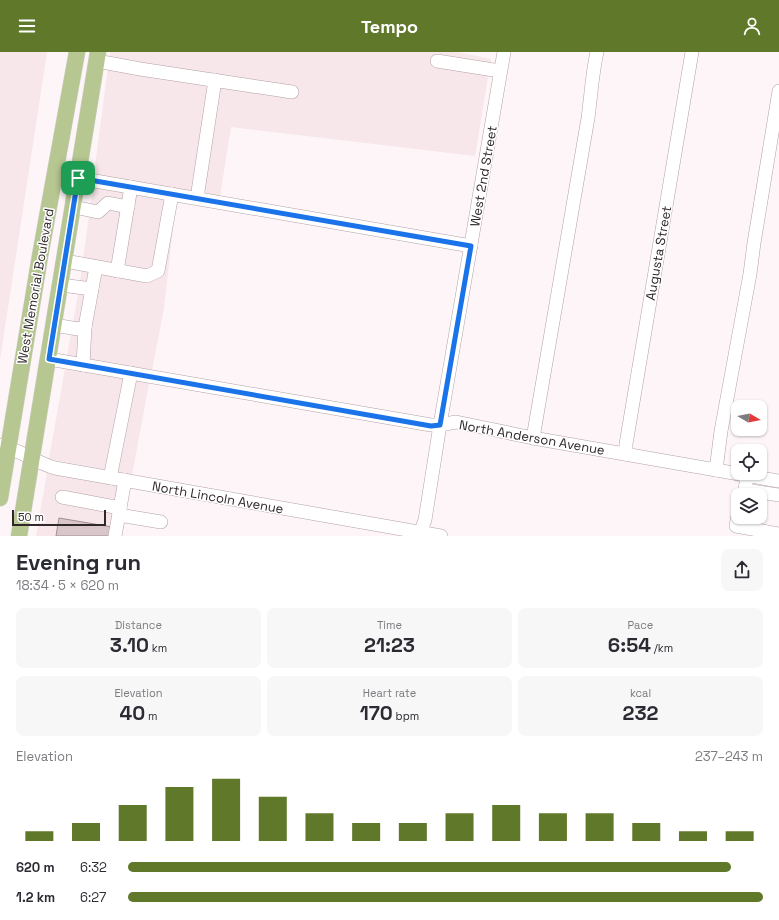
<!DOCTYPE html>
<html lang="en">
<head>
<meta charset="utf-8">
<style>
  :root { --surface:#fff; --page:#f7f7f7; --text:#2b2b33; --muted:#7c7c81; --accent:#60782a }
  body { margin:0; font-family:"Space Grotesk",sans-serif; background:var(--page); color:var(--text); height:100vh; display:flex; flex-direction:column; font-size:15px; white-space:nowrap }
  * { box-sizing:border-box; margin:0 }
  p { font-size:13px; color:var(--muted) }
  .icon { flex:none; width:22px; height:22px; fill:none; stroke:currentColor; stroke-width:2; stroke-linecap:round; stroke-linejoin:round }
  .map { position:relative; height:484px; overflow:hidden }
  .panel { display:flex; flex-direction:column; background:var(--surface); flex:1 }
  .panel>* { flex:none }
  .needle { width:26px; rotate:100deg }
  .fabs { position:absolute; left:731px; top:348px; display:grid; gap:8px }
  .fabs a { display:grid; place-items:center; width:36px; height:36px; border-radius:8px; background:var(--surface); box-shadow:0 1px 3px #0004; font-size:20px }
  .scale { position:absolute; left:12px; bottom:10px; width:94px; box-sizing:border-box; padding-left:4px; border:2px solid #2f2729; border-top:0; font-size:11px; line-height:14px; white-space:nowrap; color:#2f2729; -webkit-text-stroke:3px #fff; paint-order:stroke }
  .pin { position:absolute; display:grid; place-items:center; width:34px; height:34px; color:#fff; margin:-17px; border-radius:8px; box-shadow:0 2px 6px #0006 }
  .round { display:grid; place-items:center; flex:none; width:42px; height:42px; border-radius:8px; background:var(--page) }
  .overview { display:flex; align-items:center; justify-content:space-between; height:68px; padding:0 16px }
  h1 { font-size:22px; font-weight:800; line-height:30px }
  .figures { display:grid; grid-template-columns:repeat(3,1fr); gap:6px; height:68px; padding:4px 16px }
  .figures div { display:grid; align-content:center; border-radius:8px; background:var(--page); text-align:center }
  .figures b { font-size:20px; font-weight:800 }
  .figures small { font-size:11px; font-weight:400 }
  .figures p { font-size:11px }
  .chart { height:112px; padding:8px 16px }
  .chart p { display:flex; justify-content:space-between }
  .chart svg { width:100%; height:72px; margin-top:4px; stroke:var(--accent); stroke-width:6 }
  ul { padding:0 16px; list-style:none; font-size:13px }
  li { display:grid; grid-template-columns:64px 48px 1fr; align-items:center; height:30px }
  li i { height:10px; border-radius:5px; background:var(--accent) }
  header { display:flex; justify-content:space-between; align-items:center; height:52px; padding:0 16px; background:var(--accent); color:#fff; font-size:18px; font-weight:800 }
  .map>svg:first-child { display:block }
  .built { fill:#f7e6ea }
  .building { fill:#d9c6cb; stroke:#a08e93 }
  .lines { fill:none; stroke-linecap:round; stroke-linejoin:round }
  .minor-casing { stroke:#b3a1a5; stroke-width:14 }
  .major-casing { stroke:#d5d4d4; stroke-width:17 }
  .minor { stroke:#fff; stroke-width:13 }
  .major { stroke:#b6c791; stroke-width:16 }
  .route-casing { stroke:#fff; stroke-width:8 }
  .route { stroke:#1a73e8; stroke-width:5 }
  .labels { text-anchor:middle; stroke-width:3; stroke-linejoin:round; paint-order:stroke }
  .street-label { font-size:13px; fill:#2f2729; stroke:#fff }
</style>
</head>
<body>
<header><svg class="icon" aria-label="menu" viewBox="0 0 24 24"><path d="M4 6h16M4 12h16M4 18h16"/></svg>Tempo<svg class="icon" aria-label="person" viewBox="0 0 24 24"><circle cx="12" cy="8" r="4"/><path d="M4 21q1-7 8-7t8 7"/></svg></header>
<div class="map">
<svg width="779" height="484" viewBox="0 0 779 484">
  <rect width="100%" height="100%" fill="#fdf5f7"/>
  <g class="built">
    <path d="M0,0h47l-47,308z"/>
    <path d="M110,0h348l33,7 -16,97 -244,-29 -11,69 -126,-22z"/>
    <path d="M93,135l83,14 -12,107 -12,62 -85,-14 12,-67z"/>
    <path d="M65,317l84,14 -17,92 -83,-16z"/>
    <path d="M47,421l82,15 -9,48h-84z"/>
  </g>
  <path class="building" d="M59,466l53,9 -2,9h-54z"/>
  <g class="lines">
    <g class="minor-casing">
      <g id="minor">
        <path d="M97,9l43,8 152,23"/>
        <path d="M437,9l63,10"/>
        <path d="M78,126l393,68"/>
        <path d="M197,146l18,-118"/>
        <path d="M74,155l24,5 10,-9 20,4"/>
        <path d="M65,209l82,15 11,-5 14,-77"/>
        <path d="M117,219l14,-84"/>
        <path d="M61,233l31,4"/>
        <path d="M54,273l24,4 7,-2 11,-60"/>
        <path d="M49,307l382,66h9l16,-3 77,16 246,43"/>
        <path d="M83,313l2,-38"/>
        <path d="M533,386c18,-106 36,-213 55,-320 3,-22 4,-44 9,-66"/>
        <path d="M0,393c19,4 36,18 55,23l386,68"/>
        <path d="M626,402v-10l66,-392"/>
        <path d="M716,418l5,-39 29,-157 4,-31 25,-152"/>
        <path d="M747,424l-2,14 34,5"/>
        <path d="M110,426l21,-105"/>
        <path d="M62,445l58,11"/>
        <path d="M119,463l42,7"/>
        <path d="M738,463l-2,11 43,8"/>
        <path d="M115,484l10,-56"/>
        <path d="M419,484l6,-16 15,-95 64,-373"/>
      </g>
    </g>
    <g class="major-casing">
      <g id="major">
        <path d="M0,446l40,-242 37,-204"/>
        <path d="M19,484l79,-484"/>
      </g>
    </g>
    <use href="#minor" class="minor"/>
    <use href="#major" class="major"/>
  </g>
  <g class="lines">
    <g class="route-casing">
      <path id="route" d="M78,126l393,68 -31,179 -9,1 -382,-67z"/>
    </g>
    <use href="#route" class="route"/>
  </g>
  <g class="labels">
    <g class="street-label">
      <text transform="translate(483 124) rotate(-80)" y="5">West 2nd Street</text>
      <text transform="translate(658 201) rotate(-80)" y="5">Augusta Street</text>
      <text transform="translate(35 234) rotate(-80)" y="5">West Memorial Boulevard</text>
      <text transform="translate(532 385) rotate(10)" y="5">North Anderson Avenue</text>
      <text transform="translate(218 445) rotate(10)" y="5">North Lincoln Avenue</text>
    </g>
  </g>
</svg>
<div class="fabs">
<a><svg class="needle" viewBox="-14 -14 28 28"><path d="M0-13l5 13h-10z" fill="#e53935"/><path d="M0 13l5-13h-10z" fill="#7c7c81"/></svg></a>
<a><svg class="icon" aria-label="locate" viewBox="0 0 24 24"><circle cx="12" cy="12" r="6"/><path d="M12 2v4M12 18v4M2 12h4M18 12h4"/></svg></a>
<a><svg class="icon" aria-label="layers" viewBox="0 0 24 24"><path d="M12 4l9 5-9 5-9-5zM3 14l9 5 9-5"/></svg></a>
</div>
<div class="scale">50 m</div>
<div class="pin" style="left:78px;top:126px;background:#1e9e55"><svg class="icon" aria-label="arrive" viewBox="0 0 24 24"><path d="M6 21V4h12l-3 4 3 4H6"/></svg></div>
</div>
<section class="panel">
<div class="overview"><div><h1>Evening run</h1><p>18:34 · 5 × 620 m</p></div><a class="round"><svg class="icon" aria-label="share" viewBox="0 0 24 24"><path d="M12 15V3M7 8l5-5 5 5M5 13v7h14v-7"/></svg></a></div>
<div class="figures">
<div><p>Distance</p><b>3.10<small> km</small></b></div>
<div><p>Time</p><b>21:23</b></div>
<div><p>Pace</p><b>6:54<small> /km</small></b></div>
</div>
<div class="figures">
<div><p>Elevation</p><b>40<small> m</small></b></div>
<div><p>Heart rate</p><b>170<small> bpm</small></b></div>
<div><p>kcal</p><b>232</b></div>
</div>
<div class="chart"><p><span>Elevation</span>237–243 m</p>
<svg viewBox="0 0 160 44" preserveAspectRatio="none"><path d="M5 44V38M15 44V33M25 44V22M35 44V11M45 44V6M55 44V17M65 44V27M75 44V33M85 44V33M95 44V27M105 44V22M115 44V27M125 44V27M135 44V33M145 44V38M155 44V38"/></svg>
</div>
<ul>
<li><b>620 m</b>6:32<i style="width:95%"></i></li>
<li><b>1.2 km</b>6:27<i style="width:100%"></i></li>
</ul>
</section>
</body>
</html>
